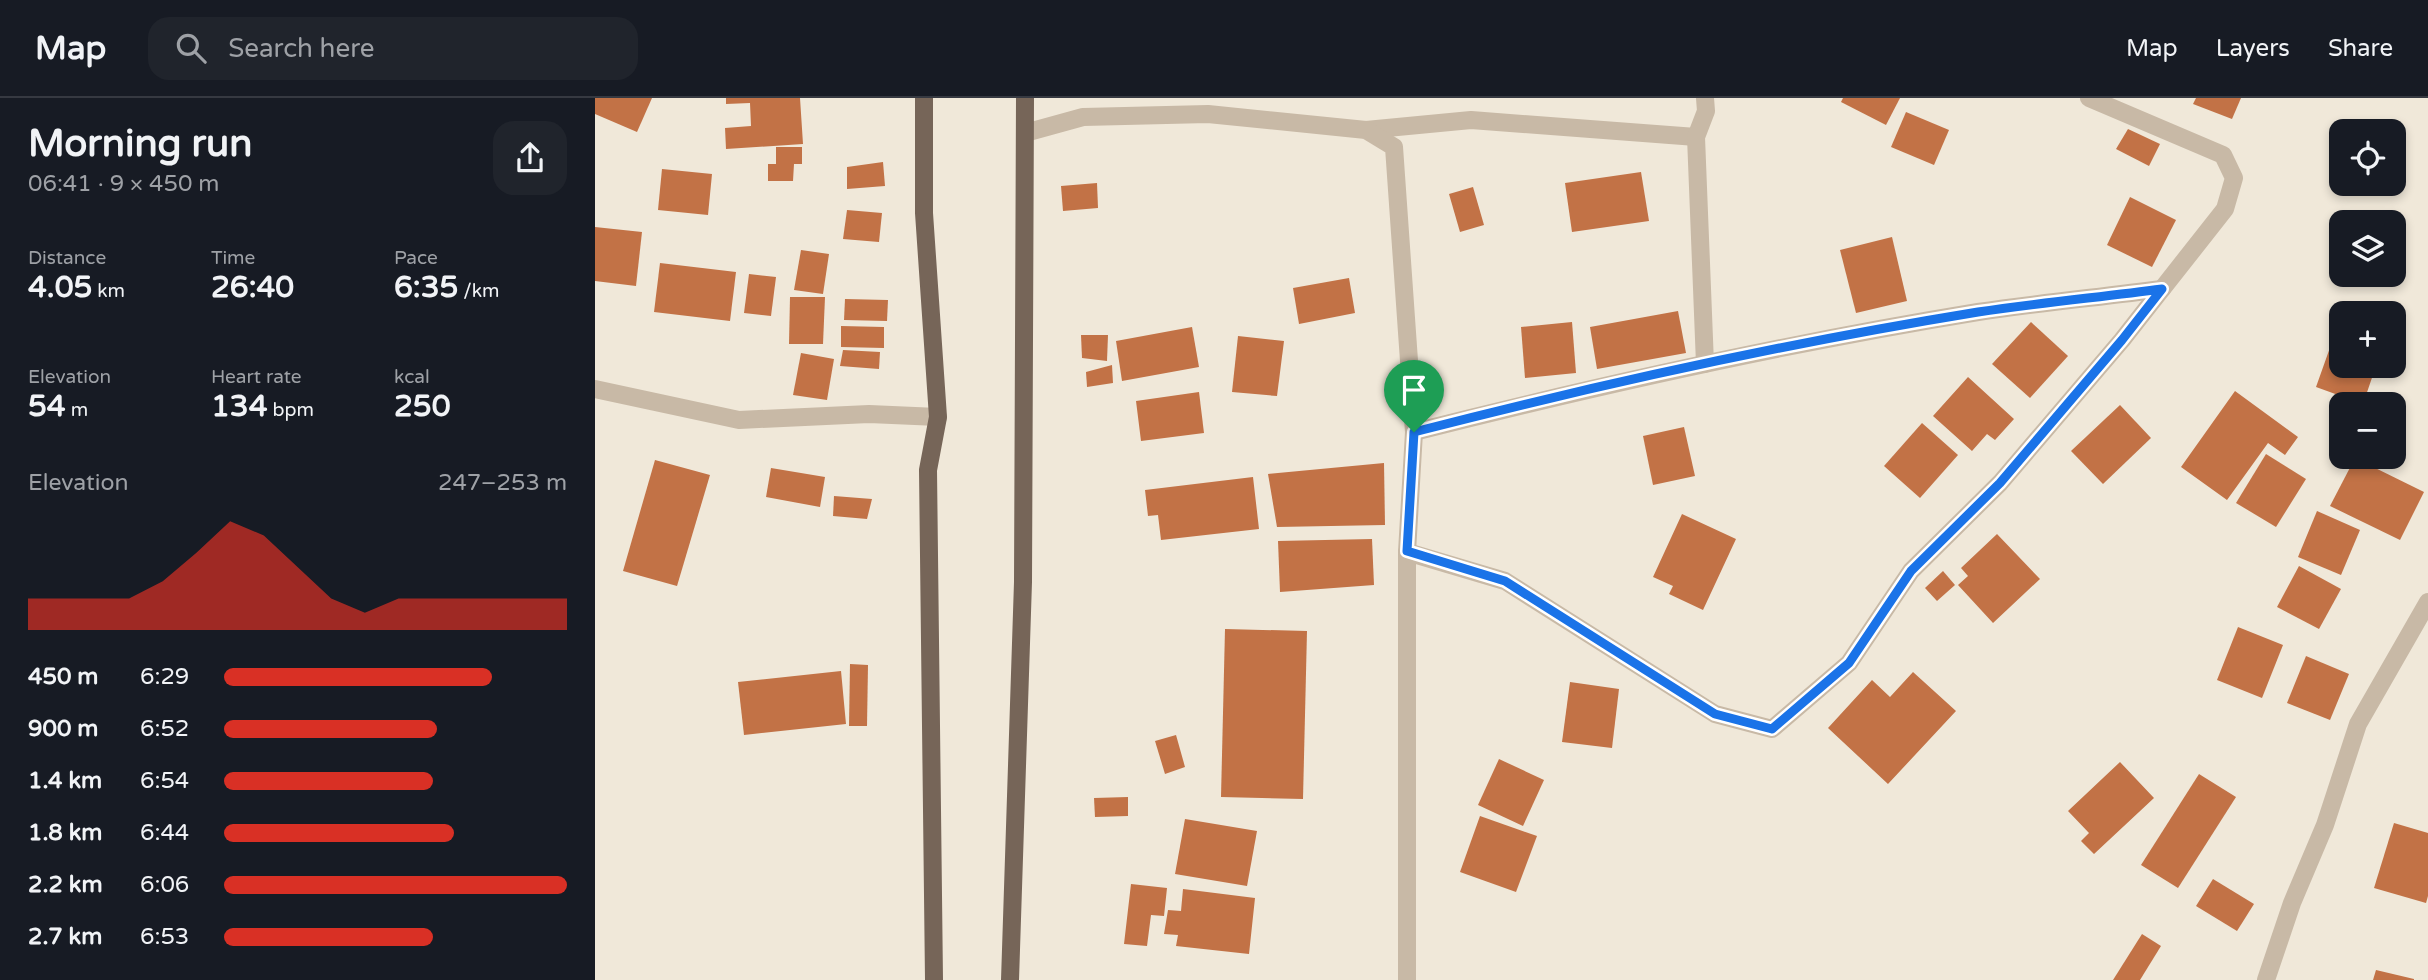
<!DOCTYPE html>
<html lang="en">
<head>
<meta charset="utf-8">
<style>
  :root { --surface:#171b24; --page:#20242c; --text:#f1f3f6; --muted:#9ea1a6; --line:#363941; --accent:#d93025 }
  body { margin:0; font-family:"Varela Round",sans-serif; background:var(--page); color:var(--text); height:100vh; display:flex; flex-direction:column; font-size:26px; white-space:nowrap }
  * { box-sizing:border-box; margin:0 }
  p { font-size:23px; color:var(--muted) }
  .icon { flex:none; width:38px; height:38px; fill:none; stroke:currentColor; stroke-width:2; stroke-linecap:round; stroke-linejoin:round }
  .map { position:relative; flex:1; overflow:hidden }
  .side { display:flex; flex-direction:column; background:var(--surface); width:595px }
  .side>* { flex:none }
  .tools { position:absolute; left:1734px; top:21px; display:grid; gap:14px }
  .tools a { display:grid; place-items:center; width:77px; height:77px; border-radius:14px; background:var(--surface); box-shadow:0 4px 10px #0003; font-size:35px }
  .pin { position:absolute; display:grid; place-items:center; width:60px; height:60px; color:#fff; margin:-72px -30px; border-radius:50% 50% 50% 0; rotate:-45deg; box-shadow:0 0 7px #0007 }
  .pin .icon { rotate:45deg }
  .round { display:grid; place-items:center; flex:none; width:74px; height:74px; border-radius:21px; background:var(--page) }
  .headline { display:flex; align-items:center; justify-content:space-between; height:119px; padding:0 28px }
  h1 { font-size:38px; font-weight:700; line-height:52px }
  .figures { display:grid; grid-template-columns:repeat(3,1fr); gap:10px; height:119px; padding:7px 28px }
  .figures div { display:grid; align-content:center }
  .figures b { font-size:30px; font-weight:700 }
  .figures small { font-size:19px; font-weight:400 }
  .figures p { font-size:19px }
  .chart { height:196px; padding:14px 28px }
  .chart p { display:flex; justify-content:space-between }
  .chart svg { width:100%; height:126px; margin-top:7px; fill:var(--accent); opacity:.7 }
  ul { padding:0 28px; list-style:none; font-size:23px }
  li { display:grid; grid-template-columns:112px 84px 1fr; align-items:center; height:52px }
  li i { height:18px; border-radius:9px; background:var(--accent) }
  header { display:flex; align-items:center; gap:42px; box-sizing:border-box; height:98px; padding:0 35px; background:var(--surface); border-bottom:2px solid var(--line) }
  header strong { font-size:33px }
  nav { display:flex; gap:38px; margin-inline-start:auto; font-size:24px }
  .search { width:490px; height:63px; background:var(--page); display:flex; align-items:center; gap:18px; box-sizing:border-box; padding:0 24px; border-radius:21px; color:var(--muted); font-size:26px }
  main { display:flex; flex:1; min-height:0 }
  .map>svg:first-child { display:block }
  .building { fill:#c27246 }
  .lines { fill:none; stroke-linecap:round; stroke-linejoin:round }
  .minor { stroke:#c8b9a6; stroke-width:18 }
  .primary { stroke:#766558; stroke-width:18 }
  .route-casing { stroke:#fff; stroke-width:14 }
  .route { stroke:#1a73e8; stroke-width:9 }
</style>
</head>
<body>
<header>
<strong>Map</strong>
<div class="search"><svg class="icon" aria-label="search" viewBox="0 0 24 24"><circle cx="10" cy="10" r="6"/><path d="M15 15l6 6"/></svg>Search here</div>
<nav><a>Map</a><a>Layers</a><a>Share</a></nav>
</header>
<main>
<section class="side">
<div class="headline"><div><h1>Morning run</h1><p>06:41 · 9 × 450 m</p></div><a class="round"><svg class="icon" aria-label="share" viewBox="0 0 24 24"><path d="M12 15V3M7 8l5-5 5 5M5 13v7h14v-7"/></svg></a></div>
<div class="figures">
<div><p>Distance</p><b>4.05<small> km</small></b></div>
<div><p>Time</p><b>26:40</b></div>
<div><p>Pace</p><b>6:35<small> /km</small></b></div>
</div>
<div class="figures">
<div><p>Elevation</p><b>54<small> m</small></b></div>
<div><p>Heart rate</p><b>134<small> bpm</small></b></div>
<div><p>kcal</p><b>250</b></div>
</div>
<div class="chart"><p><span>Elevation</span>247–253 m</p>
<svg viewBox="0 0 160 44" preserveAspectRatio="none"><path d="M0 44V33L10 33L20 33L30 33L40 27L50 17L60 6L70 11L80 22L90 33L100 38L110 33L120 33L130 33L140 33L150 33L160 33V44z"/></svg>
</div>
<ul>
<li><b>450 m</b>6:29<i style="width:78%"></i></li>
<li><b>900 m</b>6:52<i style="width:62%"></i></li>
<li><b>1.4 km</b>6:54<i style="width:61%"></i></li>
<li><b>1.8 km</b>6:44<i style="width:67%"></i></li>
<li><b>2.2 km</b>6:06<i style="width:100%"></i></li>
<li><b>2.7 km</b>6:53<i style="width:61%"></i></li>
</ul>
</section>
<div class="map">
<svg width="1833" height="882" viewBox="0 0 1833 882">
  <rect width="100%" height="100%" fill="#f0e8d9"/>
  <g class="building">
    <path d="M0,0h57l-15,34 -42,-18z"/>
    <path d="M131,0h74l3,46 -77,5 -1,-21 26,-2 -1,-23 -24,1z"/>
    <path d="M1248,0h57l-14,27 -45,-23z"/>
    <path d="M1601,0h45l-9,21 -39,-15z"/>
    <path d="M1311,14l43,18 -15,35 -43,-18z"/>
    <path d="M1533,31l32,15 -11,22 -33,-17z"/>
    <path d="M181,49h26v17h-8l-1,17h-25v-17h8z"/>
    <path d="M288,64l2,24 -38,3v-22z"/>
    <path d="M67,71l50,5 -4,41 -50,-5z"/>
    <path d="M1046,74l8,49 -77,11 -7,-49z"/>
    <path d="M502,85l1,25 -35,3 -2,-25z"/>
    <path d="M878,89l11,38 -24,7 -11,-38z"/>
    <path d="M1535,99l46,23 -24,47 -45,-22z"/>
    <path d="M252,112l35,3 -3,29 -36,-3z"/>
    <path d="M0,129l47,5 -6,54 -41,-5z"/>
    <path d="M1297,139l15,64 -51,12 -16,-63z"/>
    <path d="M206,152l28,4 -6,40 -29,-4z"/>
    <path d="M65,165l76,9 -6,49 -76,-9z"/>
    <path d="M154,176l27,3 -5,39 -27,-3z"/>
    <path d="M754,180l6,35 -56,11 -6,-36z"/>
    <path d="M195,199h35l-2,47h-34z"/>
    <path d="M250,201l43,1 -1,21 -43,-1z"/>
    <path d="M1083,213l8,42 -89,16 -7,-42z"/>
    <path d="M977,224l4,51 -51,5 -4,-51z"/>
    <path d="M1436,224l37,34 -38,42 -38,-34z"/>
    <path d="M246,228l43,1v21l-43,-1z"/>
    <path d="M597,229l7,40 -77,14 -6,-40z"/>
    <path d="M486,237h27l-1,26 -25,-3z"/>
    <path d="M643,238l46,5 -7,55 -45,-4z"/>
    <path d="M1737,244l9,3v21h35l-13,38 -47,-17z"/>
    <path d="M248,252l37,2 -1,17 -39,-3z"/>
    <path d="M206,255l33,6 -7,41 -34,-5z"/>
    <path d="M517,267l1,18 -26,4 -1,-15z"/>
    <path d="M1373,279l46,42 -19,21 -8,-6 -15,17 -39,-35z"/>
    <path d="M1640,293l63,46 -13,18 -17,-12 -41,57 -46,-33z"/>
    <path d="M604,294l5,41 -63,8 -5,-40z"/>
    <path d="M1525,307l31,33 -48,46 -32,-33z"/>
    <path d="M1327,325l36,32 -38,43 -36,-32z"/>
    <path d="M1089,329l11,49 -42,9 -10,-49z"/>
    <path d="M1671,356l40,25 -30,48 -40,-24z"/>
    <path d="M1760,360l69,34 -24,48 -70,-34z"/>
    <path d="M60,362l55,15 -33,111 -54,-15z"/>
    <path d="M789,365l1,62 -108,2 -9,-53z"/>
    <path d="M176,370l54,9 -5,30 -54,-10z"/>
    <path d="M658,379l6,52 -98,11 -3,-25 -10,1 -3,-26z"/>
    <path d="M239,398l38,3 -5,20 -34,-3z"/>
    <path d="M1722,413l43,19 -19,45 -43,-18z"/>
    <path d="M1087,416l54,25 -33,71 -34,-16 4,-8 -20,-9z"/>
    <path d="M1402,436l43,45 -47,44 -35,-38 10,-9 -7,-8z"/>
    <path d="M777,441l2,46 -94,7 -2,-51z"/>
    <path d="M1704,468l42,23 -22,40 -42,-22z"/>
    <path d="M1348,473l12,14 -18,16 -12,-13z"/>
    <path d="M1643,529l45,18 -21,53 -45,-18z"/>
    <path d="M630,531l82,2 -4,168 -82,-2z"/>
    <path d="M1711,558l43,18 -19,46 -43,-17z"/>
    <path d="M255,566l18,1 -1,61h-18z"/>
    <path d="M246,573l5,53 -102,11 -6,-53z"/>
    <path d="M1318,574l43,39 -68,73 -60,-56 44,-48 18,17z"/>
    <path d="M975,584l49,7 -7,59 -50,-6z"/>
    <path d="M581,637l9,32 -20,7 -10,-33z"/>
    <path d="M904,661l45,21 -21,46 -45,-21z"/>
    <path d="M1525,664l34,36 -60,56 -13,-13 8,-8 -21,-22z"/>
    <path d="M1604,676l37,23 -58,91 -37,-23z"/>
    <path d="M533,699v19l-33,1 -1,-19z"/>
    <path d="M885,718l57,20 -21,56 -56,-20z"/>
    <path d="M590,721l72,12 -10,55 -72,-12z"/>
    <path d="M1799,725l34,10v63l-2,7 -52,-15z"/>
    <path d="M1618,781l41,25 -17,27 -41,-25z"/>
    <path d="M536,786l36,4 -3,28 -13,-1 -4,31 -23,-2z"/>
    <path d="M588,791l72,9 -6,56 -73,-8 2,-11 -14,-1 4,-24 13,1z"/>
    <path d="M1547,836l19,12 -21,34h-27z"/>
    <path d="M1781,872l38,9v1h-41z"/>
  </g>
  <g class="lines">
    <g class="minor">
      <path d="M771,32l105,-10 225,17"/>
      <path d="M430,35l58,-16 125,-3 158,16 28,17 20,285 -7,120v428"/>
      <path d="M1110,266l-9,-227 10,-26 -1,-13"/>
      <path d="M0,291l144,31 130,-6 69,3"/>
      <path d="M819,334c186,-47 374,-89 564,-120 61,-9 123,-15 184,-23"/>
      <path d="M812,454l98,29 210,133 57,15 77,-66 62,-92 89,-88 122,-143 40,-51 63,-80 9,-31 -11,-23 -134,-57"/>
      <path d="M1671,882l26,-77 33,-78 33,-101 70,-122"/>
    </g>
    <g class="primary">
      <path d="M329,0v115l14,204 -10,53 6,510"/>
      <path d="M415,882l13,-398 2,-484"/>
    </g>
  </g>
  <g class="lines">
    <g class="route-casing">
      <path id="route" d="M1567,191l-40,51 -122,143 -89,88 -62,92 -77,66 -57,-15 -210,-133 -98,-30 7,-119c186,-48 374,-89 564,-120 61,-9 123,-15 184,-23z"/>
    </g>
    <use href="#route" class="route"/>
  </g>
</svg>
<div class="tools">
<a><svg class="icon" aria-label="locate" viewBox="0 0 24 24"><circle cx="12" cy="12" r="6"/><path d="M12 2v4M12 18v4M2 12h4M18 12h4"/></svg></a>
<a><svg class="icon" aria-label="layers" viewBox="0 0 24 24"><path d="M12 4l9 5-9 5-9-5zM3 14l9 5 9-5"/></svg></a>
<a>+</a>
<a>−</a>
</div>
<div class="pin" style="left:819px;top:334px;background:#1e9e55"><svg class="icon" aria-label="arrive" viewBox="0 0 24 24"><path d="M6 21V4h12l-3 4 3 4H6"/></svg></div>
</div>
</main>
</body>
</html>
